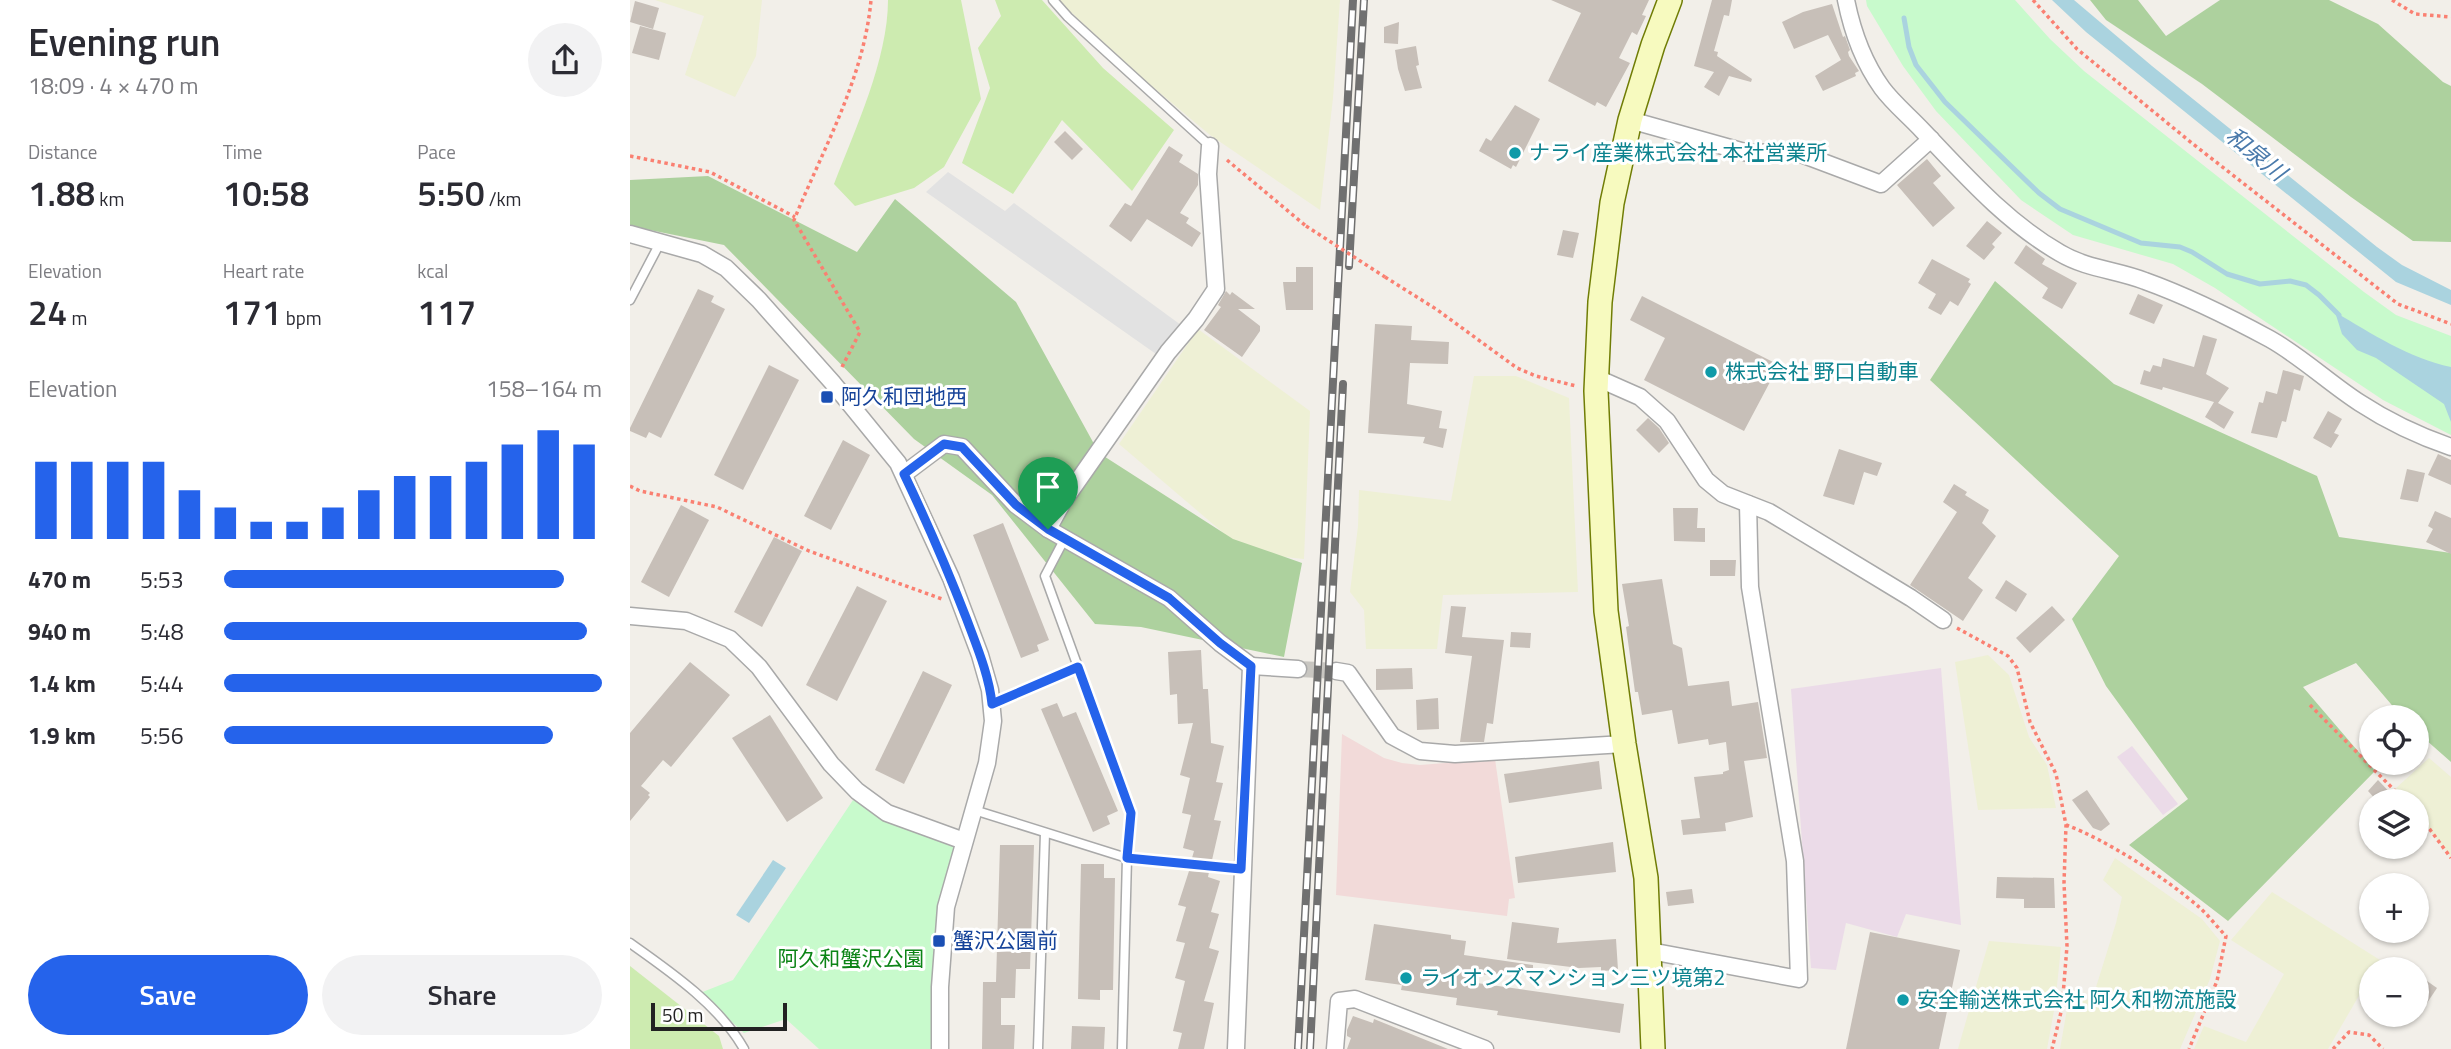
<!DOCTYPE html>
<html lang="en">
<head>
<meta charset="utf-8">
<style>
  :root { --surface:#fff; --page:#f2f2f3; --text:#2b2b33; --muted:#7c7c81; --accent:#2563eb }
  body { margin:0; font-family:"Titillium Web","Noto Sans JP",sans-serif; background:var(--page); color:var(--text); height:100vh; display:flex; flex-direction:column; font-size:26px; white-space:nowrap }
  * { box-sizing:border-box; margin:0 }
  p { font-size:23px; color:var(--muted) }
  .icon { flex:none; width:38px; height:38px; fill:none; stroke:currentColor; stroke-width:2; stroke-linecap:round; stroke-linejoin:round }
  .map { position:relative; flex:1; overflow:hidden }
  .side { display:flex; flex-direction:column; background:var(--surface); width:630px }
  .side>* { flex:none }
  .tools { position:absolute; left:1729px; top:705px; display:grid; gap:14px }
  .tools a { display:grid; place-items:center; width:70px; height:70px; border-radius:50%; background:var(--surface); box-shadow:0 2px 5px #0004; font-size:35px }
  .scale { position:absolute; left:21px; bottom:18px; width:136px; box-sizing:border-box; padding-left:7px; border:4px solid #222; border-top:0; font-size:19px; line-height:24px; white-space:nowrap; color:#222; -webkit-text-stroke:5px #fff; paint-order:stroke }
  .pin { position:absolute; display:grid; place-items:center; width:60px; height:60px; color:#fff; margin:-72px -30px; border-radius:50% 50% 50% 0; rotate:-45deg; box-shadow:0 0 7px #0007 }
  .pin .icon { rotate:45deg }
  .round { display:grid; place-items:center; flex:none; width:74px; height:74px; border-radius:37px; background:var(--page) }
  .head { display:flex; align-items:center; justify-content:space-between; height:119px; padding:0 28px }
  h1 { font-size:38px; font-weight:600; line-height:52px }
  .stats { display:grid; grid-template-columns:repeat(3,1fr); gap:10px; height:119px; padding:7px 28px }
  .stats div { display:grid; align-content:center }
  .stats b { font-size:35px; font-weight:600 }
  .stats small { font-size:19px; font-weight:400 }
  .stats p { font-size:19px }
  .chart { height:196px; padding:14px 28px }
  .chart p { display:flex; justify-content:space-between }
  .chart svg { width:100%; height:126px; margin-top:7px; stroke:var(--accent); stroke-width:6 }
  .action { display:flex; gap:14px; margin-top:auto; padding:14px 28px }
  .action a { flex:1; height:80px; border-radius:42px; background:var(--accent); color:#fff; font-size:28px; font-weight:600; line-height:80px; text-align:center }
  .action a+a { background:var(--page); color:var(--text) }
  ul { padding:0 28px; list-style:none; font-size:23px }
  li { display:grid; grid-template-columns:112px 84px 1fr; align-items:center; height:52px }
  li i { height:18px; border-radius:9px; background:var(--accent) }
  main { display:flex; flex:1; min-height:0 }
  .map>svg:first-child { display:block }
  .commercial { fill:#f2dad9 }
  .industrial { fill:#ebdbe8 }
  .farmland { fill:#eef0d5 }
  .grass { fill:#cdebb0 }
  .forest { fill:#add19e }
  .park { fill:#c8facc }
  .parking { fill:#e2e2e2 }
  .water { fill:#aad3df }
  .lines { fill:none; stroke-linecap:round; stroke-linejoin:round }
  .stream { stroke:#aad3df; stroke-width:5 }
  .building { fill:#c7bfb8 }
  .street-tunnel { stroke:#c8c6c1; stroke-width:16; stroke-dasharray:16 8; stroke-linecap:butt }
  .lane-casing { stroke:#a9a9a9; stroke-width:11 }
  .street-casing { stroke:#a9a9a9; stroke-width:19 }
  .secondary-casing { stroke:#707d05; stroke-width:26 }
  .path { stroke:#fa8072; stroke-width:3.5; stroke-dasharray:3.5 3.5; stroke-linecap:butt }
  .lane { stroke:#fff; stroke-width:8 }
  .street { stroke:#fff; stroke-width:16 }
  .secondary { stroke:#f7fabf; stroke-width:23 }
  .rail-casing { stroke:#707070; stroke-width:8 }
  .rail { stroke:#fff; stroke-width:5; stroke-dasharray:16; stroke-linecap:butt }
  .path-bridge { stroke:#fa8072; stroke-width:3.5; stroke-dasharray:3.5 3.5; stroke-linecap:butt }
  .route-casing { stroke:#fff; stroke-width:14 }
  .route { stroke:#2563eb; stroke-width:9 }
  .culture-dot { fill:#0f9aa8; stroke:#fff; stroke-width:2.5 }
  .transit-dot { fill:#1a4fb4; stroke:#fff; stroke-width:2.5 }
  .labels { text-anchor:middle; stroke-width:6; stroke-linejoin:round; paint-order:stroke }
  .culture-label { font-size:21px; fill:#0d838f; stroke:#fff; text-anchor:start }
  .transit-label { font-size:21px; fill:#164399; stroke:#fff; text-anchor:start }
  .park-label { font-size:21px; fill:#0c8416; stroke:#fff }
  .water-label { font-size:23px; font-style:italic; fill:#4a7aab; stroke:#fff }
</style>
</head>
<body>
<main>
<section class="side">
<div class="head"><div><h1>Evening run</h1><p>18:09 · 4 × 470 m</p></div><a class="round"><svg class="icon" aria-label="share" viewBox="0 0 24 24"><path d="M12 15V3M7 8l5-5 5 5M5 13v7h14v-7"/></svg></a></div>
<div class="stats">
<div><p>Distance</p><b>1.88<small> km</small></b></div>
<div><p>Time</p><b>10:58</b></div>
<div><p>Pace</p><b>5:50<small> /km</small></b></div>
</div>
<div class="stats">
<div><p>Elevation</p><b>24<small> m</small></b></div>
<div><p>Heart rate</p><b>171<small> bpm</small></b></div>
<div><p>kcal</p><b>117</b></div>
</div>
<div class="chart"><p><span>Elevation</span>158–164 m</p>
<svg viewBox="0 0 160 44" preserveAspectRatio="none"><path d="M5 44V17M15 44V17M25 44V17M35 44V17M45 44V27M55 44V33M65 44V38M75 44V38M85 44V33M95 44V27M105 44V22M115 44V22M125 44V17M135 44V11M145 44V6M155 44V11"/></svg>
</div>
<ul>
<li><b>470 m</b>5:53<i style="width:90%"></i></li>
<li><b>940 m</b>5:48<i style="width:96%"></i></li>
<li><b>1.4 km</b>5:44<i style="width:100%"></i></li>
<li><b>1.9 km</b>5:56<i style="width:87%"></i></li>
</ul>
<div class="action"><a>Save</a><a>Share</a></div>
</section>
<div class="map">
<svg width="1821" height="1049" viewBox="0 0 1821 1049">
  <rect width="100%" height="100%" fill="#f2efe9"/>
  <path class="commercial" d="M712,734l42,24 18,5 18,2 75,-6 20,139 -6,1 -2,17 -171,-21z"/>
  <g class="industrial">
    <path d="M1311,668l20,257 -55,-11 -9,23 -51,-14 -10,47 -25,-2 -20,-279z"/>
    <path d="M1502,746l46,58 -15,11 -46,-58z"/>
  </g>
  <g class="farmland">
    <path d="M25,0h107l-6,56 -21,41 -50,-22 19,-59z"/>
    <path d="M428,0h282l-7,98 -13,112 -110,-75 -75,-63z"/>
    <path d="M568,329l112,82 -6,148 -57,-6 -128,-109z"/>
    <path d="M844,376h42l53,22 9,194 -135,3 -6,54h-71l-2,-39 -14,-18 8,-66 1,-36 92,11z"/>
    <path d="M1358,655l21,20 20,62 18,28 9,43 -78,2 -23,-148z"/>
    <path d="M1799,758l22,19v80l-34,-42v-13l-12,-1 -10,-12z"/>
    <path d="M1485,858l87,61 18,22 -10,38 -30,70h-120l9,-51 23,2 24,-77 6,-26 -19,-17z"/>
    <path d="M1642,892l108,68 -6,9 -3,1v5l-43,74h-134l10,-23 42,16 38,-68 -53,-34z"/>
    <path d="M1359,941l72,6 -6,58 -8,44h-89z"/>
  </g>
  <g class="grass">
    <path d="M258,0h73l20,99 -37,68 -30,21 -59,18 -21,-22c21,-54 54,-125 54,-184z"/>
    <path d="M365,0h47l61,68 71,62 -42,61 -70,-71 -49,74 -51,-31 28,-75 -12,-40 23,-32z"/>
    <path d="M0,966l89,70 4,13h-93z"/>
  </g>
  <g class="forest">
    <path d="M1460,0h48l28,36 54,-36h109l49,24 65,58 8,4v156l-38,-1 -62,-44 -149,-113 -96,-64z"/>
    <path d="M78,176l149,76 38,-53 121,103 83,151 134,86 69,24 -18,94 -143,-30 -46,-3 -103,-129 -78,-56 -190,-194 -94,-19v-46z"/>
    <path d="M1365,281l119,103 203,92 22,61 112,16v209l-34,-30v-14l-15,-1 -46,-54 -53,24 72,84 -147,150 -99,-76 59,-46 -82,-113 -34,-67 47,-63 -189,-176z"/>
  </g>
  <g class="park">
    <path d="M1236,0h149l35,39 34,32 280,221 32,23 55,21v99l-68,-35 -168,-112 -42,-24 -100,-29 -52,-35 -85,-89 -33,-45 -36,-60z"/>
    <path d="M223,800l27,15 77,30 -16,60 -9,144h-113l-33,-30 -42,14 -44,-40 33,-13z"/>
  </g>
  <path class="parking" d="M318,172l57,39 9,-8 167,122 -25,29 -230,-162z"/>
  <g class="water">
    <path d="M1422,0h22l78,66 225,181 25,18 49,25v15l-55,-23 -310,-250z"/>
    <path d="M1705,312c37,22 74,46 116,55v55l-7,-18 -68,-46 -19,-8 -15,-16z"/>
    <path d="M143,860l13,8 -37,55 -13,-8z"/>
  </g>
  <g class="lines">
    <path class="stream" d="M1274,18l5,29 7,18 29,37 94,91 21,16 81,34 39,4 12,5 35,22 33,10 30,-3 16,4 13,10 20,20"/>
  </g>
  <g class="building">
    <path d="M921,0h98l-7,15 4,1 -9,19 -5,-3 -13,26 11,5 -24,44 -9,-5 -2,4 -47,-25 33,-68z"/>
    <path d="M1082,0h20l-3,16 -5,-1 -10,36 4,1 -1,4 35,23 -1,3 -22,-6 -10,20 -15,-9 10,-15 -20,-6z"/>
    <path d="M5,1l24,7 -6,21 -23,-7z"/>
    <path d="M1202,4l11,33 2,-1 5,14 -2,2 1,4 10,15 -4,2 1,3 -33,15 -8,-15 26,-16 -13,-25 -34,14 -12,-27 21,-10z"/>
    <path d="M769,22l-1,22 -14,-1v-16z"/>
    <path d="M10,26l26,7 -7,27 -27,-7z"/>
    <path d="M786,46l3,19 -3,1 6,22 -17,3 -7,-22 -3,-19z"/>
    <path d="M885,105l25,14 -24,48 -3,-2 -2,4 -32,-18 7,-13 5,3z"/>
    <path d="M435,131l18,18 -11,11 -18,-18z"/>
    <path d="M539,146l14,9 -4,7 19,12v11l-18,28 9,5 -3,5 15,10 -9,14 -45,-28 -16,23 -22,-16 16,-23 6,3z"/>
    <path d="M1297,159l14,17 -8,7 22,25 -22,19 -36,-42z"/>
    <path d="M1357,221l15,12 -10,11 3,3 -11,13 -18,-14z"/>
    <path d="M933,230l16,3 -6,25 -16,-3z"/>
    <path d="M1396,245l19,14 -3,5 35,19 -15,26 -20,-11 6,-10 -34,-25z"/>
    <path d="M1302,259l38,20 -2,3 3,2 -13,22 -8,-5 -9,14 -13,-7 8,-14 -18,-11z"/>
    <path d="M666,267h17v43h-27l-3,-28h13z"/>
    <path d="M68,289l16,7 -3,6 14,7 -64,129 -12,-6 -3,6 -16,-7v-3z"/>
    <path d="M596,291l4,4 2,-3 23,17h-17l22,17v5l-18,26 -38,-27 17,-23 -3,-2z"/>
    <path d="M1508,294l25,11 -9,19 -25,-10z"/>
    <path d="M1012,296l137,69 -35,66 -100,-51 21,-42 -35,-18z"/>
    <path d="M745,324l37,2 -1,14 38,2 -1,22 -38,-1 -3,41 35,7 -3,17 8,1 -4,19 -20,-5 2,-6 -57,-4z"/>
    <path d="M1573,335l14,4 -11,35 23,14 -11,15 16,9 -10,17 -19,-12 9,-15 -51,-15 -1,3 -22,-6 4,-14 6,2 3,-7 8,2 2,-9 31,9z"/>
    <path d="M139,365l30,15 -56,110 -29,-15z"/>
    <path d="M1653,370l21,6 -4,15 -6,-2 -8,33 -4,-1 -5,17 -26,-5 8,-31 4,1 3,-12 11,3z"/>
    <path d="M1698,411l14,8 -8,14 5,2 -8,13 -18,-10z"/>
    <path d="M1018,418l11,10 10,15 -10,10 -23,-23z"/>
    <path d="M213,440l27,15 -39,75 -27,-14z"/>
    <path d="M1209,449l43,14 -5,13 -13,-4 -10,33 -31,-9z"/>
    <path d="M1808,454l13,6v25l-23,-10z"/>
    <path d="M1777,469l18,4 -7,29 -18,-3z"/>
    <path d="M1324,484l13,8 -2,3 24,15 -7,13 14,13 -28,42 15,12 -20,31 -53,-36 47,-73 -14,-10z"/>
    <path d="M51,505l28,15 -40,77 -28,-15z"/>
    <path d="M1043,508h25l-1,20h8v14l-31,-1z"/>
    <path d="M1805,511l16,7v36l-25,-12 7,-13 -5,-3z"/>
    <path d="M373,523l46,117 -12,5 2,6 -18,7 -48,-123z"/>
    <path d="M144,537l28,14 -40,76 -28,-15z"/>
    <path d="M1080,560h26l-1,16h-25z"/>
    <path d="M1032,579l11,65 9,4 6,38 41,-5 3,25 26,-4 9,56 -23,3 9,56 -28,6 1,8 -43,4 -2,-15 19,-2 -6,-41 29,-3v-2l6,-2 -3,-28 -17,3 -1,-6 -30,5 -6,-34 -30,5 -4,-23h-3l-9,-65 3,-1 -7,-42z"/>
    <path d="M1376,580l21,14 -11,18 -21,-14z"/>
    <path d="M227,586l30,15 -50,100 -31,-16z"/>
    <path d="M821,606l15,1 -4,30 42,3 -11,84 -6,-1 -3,19h-24l12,-86 -27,-3z"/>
    <path d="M1422,606l13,14 -35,33 -14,-15z"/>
    <path d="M881,632l20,1 -1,15 -20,-1z"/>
    <path d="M571,650l2,39h5l3,54 13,3 -8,36 7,1 -9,37 7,1 -9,39 -20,-2 2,-7 -11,-3 8,-33 -9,-2 8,-35 -10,-3 13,-52 -15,1 -1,-30 -7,1 -2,-43z"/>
    <path d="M60,662l40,33 -59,72 -8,-7 -22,26 9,7 -2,2 2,2 -20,24v-88z"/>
    <path d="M782,668l1,21 -37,1v-21z"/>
    <path d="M293,671l29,14 -48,99 -29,-14z"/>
    <path d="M808,698l1,31 -22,1 -1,-30z"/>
    <path d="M427,703l6,14 13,-5 42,99 -11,5 3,8 -17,8 -52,-123z"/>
    <path d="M140,715l53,83 -36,24 -55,-84z"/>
    <path d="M969,761l3,28 -93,14 -5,-29z"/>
    <path d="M1748,780l21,22h-21l-10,-11z"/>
    <path d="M1457,790l23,34 -9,7 -8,-3 -21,-28z"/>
    <path d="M983,842l3,30 -98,11 -3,-26z"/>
    <path d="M370,845h34l-4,124h-14l-1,29h-14v27h14l-1,24h-32l1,-67h13z"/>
    <path d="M451,864h23v14h11l-2,112h-13v10l-22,-1z"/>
    <path d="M559,871l20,1 -1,5 12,4 -9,31 8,2 -10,34 10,3 -15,50 10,2 -10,46h-26l4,-16 -9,-2 12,-50 -10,-3 10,-35 -9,-2 10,-34 -8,-2z"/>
    <path d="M1367,877l57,1 1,30h-31v-9l-28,-1z"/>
    <path d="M1062,889l2,14 -26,3 -2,-14z"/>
    <path d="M882,922l47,6 -2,15 59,-4 2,31 -17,1v-4l-22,1 -72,-9z"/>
    <path d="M744,924l77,11v4l15,2 -2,14 69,10v7l-56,3v8l147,21 -4,29 -123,-18 1,-4 -42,-6 1,-7 -56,-8 1,-5 -37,-5z"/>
    <path d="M1240,932l90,18 -21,99h-93z"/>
    <path d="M1787,974l20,14 -20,30z"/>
    <path d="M723,1016l20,7 1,-4 74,30h-101l4,-11 -4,-2v-6z"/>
    <path d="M442,1026l33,1 -1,22h-33z"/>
  </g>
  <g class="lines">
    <path class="street-tunnel" d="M668,669l38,2"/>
    <g class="lane-casing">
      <g id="lane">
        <path d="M423,0l15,17 142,129"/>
        <path d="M0,300l31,-59"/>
        <path d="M435,538l-20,38 86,237 -4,45 -5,191"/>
        <path d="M362,704l86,-37"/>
        <path d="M344,810l153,48 114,11"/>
        <path d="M0,943c41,29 89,62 114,106"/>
        <path d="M408,1049l7,-216"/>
      </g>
    </g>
    <g class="street-casing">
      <g id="street">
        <path d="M1216,0c6,30 18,63 36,88 11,15 27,28 40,42 42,44 84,92 138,123 27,16 57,17 85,28 39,14 88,38 125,58 32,18 59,44 90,64 29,19 59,33 91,44"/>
        <path d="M1000,120l118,33 48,-1 85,32 50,-45"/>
        <path d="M0,234l72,20 24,14 33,32 73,82 66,81 53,115 29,77 10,35 3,31 -6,42 -41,144 -6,80v62"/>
        <path d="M967,378l43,19 27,24 39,59 17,14 46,18 142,86 32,22"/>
        <path d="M274,474l40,-30 18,3 54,58 32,24 121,69 51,45 31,23 -15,383"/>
        <path d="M418,529l15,-27 105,-150 28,-33 20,-30 -8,-115 2,-28"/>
        <path d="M0,616l56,5 44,18 29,28 72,97 26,27 30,22 77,28"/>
        <path d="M621,666l47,3"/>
        <path d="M706,671l12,2 44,63 28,15 35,3 169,-10"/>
        <path d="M1020,951l149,28 -4,-118 -45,-274 -2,-83"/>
        <path d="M705,1049l4,-48 16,-2 130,50"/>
      </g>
    </g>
    <g class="secondary-casing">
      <path id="secondary" d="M1023,1049l-7,-171 -22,-134 -18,-133 -10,-220 4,-89 12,-99 18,-83 23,-75 17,-45"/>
    </g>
    <g class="path">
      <path d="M1403,0l44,49 116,95 205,160 53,20"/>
      <path d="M1762,0l23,14 36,3"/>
      <path d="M0,156l80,16 85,45"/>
      <path d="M597,160l79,66"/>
      <path d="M755,277l51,32 81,59 19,8 40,10"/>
      <path d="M212,367l18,-35 -66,-112c29,-71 70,-142 77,-220"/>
      <path d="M0,486l10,5 77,16 92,44 133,48"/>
      <path d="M1327,628l51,28 9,12 13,54 26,52 10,51 -2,58 3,63 -5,62 -10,41"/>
      <path d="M1680,705l96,97"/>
      <path d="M1787,812l34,46"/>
      <path d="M1436,825c39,14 103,55 134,83 9,8 17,19 26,28l-9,45 -28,68"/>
      <path d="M1703,1049l16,-17 20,3 14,14"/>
    </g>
    <use href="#lane" class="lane"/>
    <use href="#street" class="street"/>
    <use href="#secondary" class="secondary"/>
    <g class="rail-casing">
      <g id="rail">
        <path d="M719,266l15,-266"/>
        <path d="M668,1049l55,-1049"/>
        <path d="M680,1049l33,-665"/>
      </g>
    </g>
    <use href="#rail" class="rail"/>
    <path class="path-bridge" d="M676,226l79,51"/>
  </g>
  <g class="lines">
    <g class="route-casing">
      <path id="route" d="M314,444l18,3 54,58 32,24 121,69 51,45 31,23 -10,203 -114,-11 4,-45 -53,-146 -86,37c-3,-29 -15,-57 -25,-84 -19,-49 -40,-98 -63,-146z"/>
    </g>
    <use href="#route" class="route"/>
  </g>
  <g class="culture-dot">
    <circle cx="885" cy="153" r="7"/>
    <circle cx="1081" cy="372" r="7"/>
    <circle cx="776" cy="978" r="7"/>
    <circle cx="1273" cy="1000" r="7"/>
  </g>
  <g class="transit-dot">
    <rect x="190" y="390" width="14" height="14" rx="3.5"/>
    <rect x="302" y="934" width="14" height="14" rx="3.5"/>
  </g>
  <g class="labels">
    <g class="culture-label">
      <text x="899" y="160">ナライ産業株式会社 本社営業所</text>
      <text x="1095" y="379">株式会社 野口自動車</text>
      <text x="790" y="985">ライオンズマンション三ツ境第2</text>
      <text x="1287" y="1007">安全輸送株式会社 阿久和物流施設</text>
    </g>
    <g class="transit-label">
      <text x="211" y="404">阿久和団地西</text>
      <text x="323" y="948">蟹沢公園前</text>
    </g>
    <g class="park-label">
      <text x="221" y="966">阿久和蟹沢公園</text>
    </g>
    <g class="water-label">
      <text transform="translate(1626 154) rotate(39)" y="8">和泉川</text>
    </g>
  </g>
</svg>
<div class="tools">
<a><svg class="icon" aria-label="locate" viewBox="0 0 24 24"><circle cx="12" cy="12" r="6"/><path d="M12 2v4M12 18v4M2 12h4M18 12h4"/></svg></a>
<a><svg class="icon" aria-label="layers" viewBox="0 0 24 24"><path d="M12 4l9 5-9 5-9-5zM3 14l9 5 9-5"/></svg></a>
<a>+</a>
<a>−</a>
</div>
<div class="scale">50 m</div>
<div class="pin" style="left:418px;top:529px;background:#1e9e55"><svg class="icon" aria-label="arrive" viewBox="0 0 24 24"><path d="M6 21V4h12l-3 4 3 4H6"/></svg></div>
</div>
</main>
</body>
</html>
